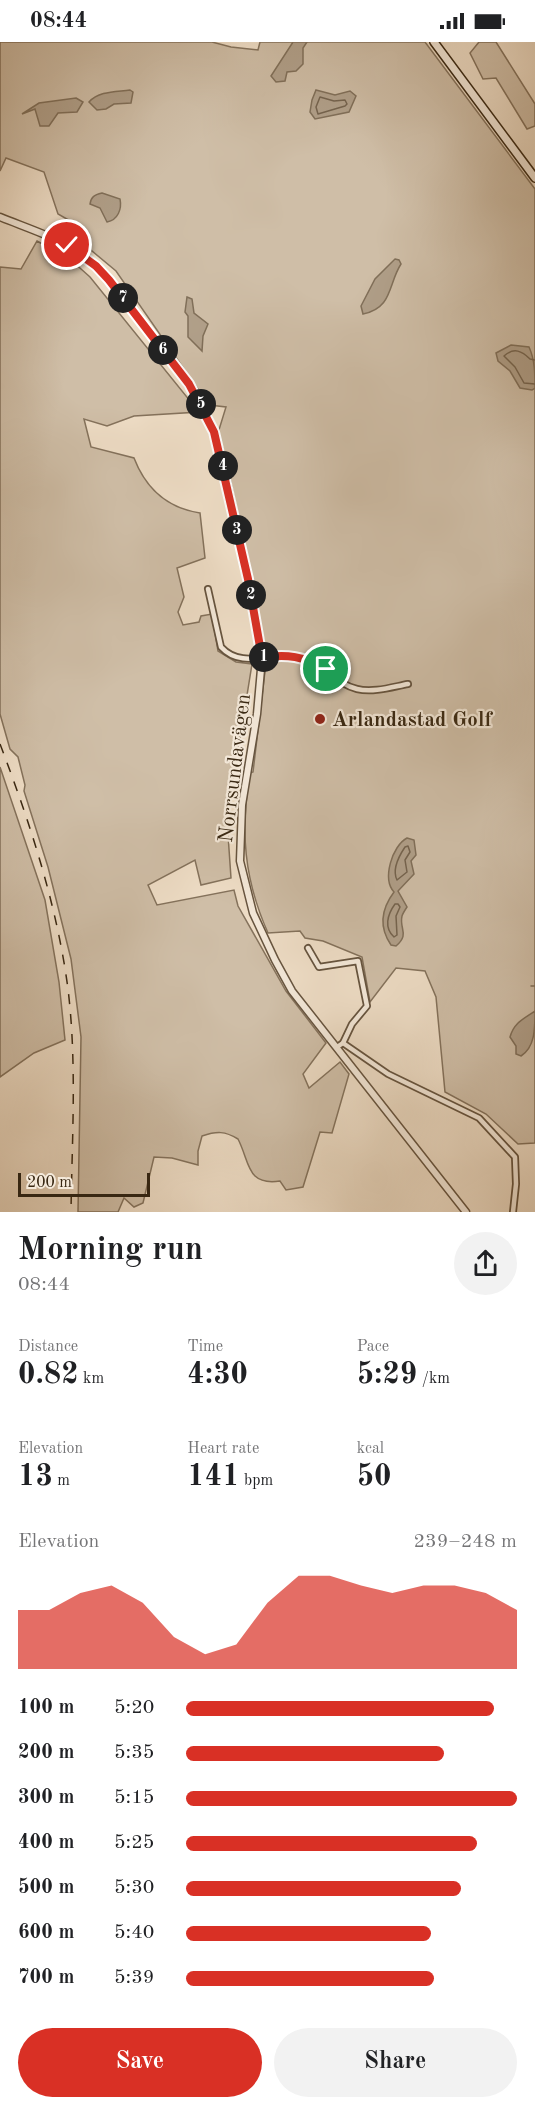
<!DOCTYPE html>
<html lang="en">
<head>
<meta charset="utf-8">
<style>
  :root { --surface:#fff; --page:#f2f2f2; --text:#202124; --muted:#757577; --accent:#d93025 }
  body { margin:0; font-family:"Old Standard TT",serif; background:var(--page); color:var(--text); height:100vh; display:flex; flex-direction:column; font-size:22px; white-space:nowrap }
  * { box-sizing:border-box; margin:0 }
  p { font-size:20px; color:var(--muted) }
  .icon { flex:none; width:33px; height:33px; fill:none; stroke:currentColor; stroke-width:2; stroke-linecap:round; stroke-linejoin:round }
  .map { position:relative; height:1170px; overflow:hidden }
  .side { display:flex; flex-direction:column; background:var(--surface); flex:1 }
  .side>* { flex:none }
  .scale { position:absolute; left:18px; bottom:15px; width:132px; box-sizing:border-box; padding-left:6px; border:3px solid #382712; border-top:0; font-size:16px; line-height:21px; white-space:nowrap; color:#382712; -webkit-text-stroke:4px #f4e9da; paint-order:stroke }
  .pin { position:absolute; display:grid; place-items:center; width:51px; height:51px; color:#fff; margin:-26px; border:3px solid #fff; border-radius:50%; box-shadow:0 2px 6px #0007 }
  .km { position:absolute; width:30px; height:30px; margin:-15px; border-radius:50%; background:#222; color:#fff; font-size:16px; line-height:30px; text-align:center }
  .round { display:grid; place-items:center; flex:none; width:63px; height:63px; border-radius:32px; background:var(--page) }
  .head { display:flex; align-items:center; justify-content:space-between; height:102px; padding:0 18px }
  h1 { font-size:33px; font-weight:600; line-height:45px }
  .figures { display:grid; grid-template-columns:repeat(3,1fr); gap:9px; height:102px; padding:6px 18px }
  .figures div { display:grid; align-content:center }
  .figures b { font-size:30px; font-weight:600 }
  .figures small { font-size:16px; font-weight:400 }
  .figures p { font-size:16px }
  .chart { height:168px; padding:12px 18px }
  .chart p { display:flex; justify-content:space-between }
  .chart svg { width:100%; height:108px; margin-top:6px; fill:var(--accent); opacity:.7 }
  .button { display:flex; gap:12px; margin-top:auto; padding:12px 18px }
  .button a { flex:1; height:69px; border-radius:36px; background:var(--accent); color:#fff; font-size:24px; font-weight:600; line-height:69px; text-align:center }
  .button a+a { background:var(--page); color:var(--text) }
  ul { padding:0 18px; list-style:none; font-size:20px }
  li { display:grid; grid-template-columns:96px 72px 1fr; align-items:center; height:45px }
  li i { height:15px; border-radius:8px; background:var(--accent) }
  .status { display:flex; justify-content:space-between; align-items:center; height:42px; padding:0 30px; background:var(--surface); direction:ltr }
  .status svg { height:16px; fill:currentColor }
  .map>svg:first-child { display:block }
  .green { fill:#cfbea7; stroke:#84725c; stroke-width:1.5 }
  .water { fill:#b09f89; stroke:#806f59; stroke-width:1.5 }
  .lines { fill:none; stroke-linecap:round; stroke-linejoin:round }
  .shore { stroke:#74634e; stroke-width:1.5 }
  .stream { stroke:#806f59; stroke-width:1.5 }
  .minor-casing { stroke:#66543f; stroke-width:8 }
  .tertiary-casing { stroke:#66543f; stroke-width:9 }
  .secondary-casing { stroke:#382712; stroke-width:10 }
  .minor { stroke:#f4e9da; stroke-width:4.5 }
  .tertiary { stroke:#f4e9da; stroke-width:6 }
  .secondary { stroke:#f4e9da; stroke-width:7 }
  .rail { stroke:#382712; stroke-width:1.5; stroke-dasharray:10 10; stroke-linecap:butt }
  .route-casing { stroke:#fff; stroke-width:12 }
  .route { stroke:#d93025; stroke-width:8 }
  .poi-dot { fill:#8f2418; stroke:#f4e9da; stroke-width:2 }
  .labels { text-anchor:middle; stroke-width:4.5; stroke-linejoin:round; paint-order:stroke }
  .poi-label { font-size:21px; font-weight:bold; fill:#382712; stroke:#f4e9da; text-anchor:start }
  .street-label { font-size:21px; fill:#382712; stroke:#f4e9da }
</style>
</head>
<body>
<div class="status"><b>08:44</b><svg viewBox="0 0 49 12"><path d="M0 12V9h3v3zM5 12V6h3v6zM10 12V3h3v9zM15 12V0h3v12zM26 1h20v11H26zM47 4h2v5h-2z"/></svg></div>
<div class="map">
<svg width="535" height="1170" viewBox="0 0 535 1170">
  <rect width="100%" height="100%" fill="#eeddc6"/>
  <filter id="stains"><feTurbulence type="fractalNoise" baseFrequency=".00333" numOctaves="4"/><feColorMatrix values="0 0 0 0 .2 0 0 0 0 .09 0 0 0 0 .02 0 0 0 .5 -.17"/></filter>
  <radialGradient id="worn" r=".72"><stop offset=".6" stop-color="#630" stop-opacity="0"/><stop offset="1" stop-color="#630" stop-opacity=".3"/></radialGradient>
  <g class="green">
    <path d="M0,0h212l19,5 27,3 2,-8h165l110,147v954l-17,1 -32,-30 -41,-22 -9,-95 -11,-26 -29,-3 -26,34 -8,-45 -39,-16 -18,-3 -5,-7 -32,2c-24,-54 -28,-102 -18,-160l3,-1 13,-109 4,-2v-7l-4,-4 -48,-217 8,-26 -17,-2 -93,-134 -36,-30 -1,-15 -21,-12 -14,-42 -38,-14 -6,13z"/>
    <path d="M479,0h17l39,62v22l-8,3 -31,-51 -13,1 -13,-26z"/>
    <path d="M37,199l34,19 19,17 109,135 -65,4 -27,10 -23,-7 7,28 43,11c12,31 33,50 66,55l5,45 -28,10 7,29 -6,15 5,13 16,-3 2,-6 11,-2 6,37 18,11 16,2 -25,156 4,58 -30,7 -6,-25 -47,25 9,20 77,-15 4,16 48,85 40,52 -23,31 6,14 31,-26 9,12 -17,59 -12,-1 -17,55 -17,3 -6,-9c-34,5 -30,-19 -42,-42 -13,-8 -21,-8 -36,-3l-4,15v14l-26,-7 -18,-1 -11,46 -9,4 -10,-9 -6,14h-40l3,-175 -10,-78 -23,-92 -24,-76 1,-6 -7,-28 -8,-8 -10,-35v-447l21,2z"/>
    <path d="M0,725l45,133 14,82 6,58 -31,13 -34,24z"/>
  </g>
  <g class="water">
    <path d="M293,0h14l-4,6v16l-7,7 -9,1 -2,9 -9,1 -5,-6z"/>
    <path d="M130,48l3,2 -2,11 -17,1 -8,5 -9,1 -8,-8c10,-11 26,-10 41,-12z"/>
    <path d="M316,48l19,5 15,-4 6,5 -7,16 -34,7 -5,-7 2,-12z"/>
    <path d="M76,56l7,4 -6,10 -19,1 -9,13h-9l-5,-17 -13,5 17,-11z"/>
    <path d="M102,151l18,6c2,10 -2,21 -13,23l-7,-14 -10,-4c1,-7 4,-9 12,-11z"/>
    <path d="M395,217l4,1 2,4c-13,20 -8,44 -38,50l-2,-8 14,-27z"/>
    <path d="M187,255l5,2 2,14 14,11 -5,12 -1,15 -14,-14v-21l-3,-4z"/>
    <path d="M511,303l18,2c6,13 6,27 6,41l-3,2 -12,-2 -10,-17 -12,-10 -2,-8z"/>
    <path d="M407,796l7,2 2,15 -5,6 3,13 -16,17 9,16c-2,3 -4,6 -5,9 -3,13 8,18 -6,30l-5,-1c-13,-19 -9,-37 3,-53 -12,-13 -2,-46 13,-54z"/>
    <path d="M535,969c0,18 0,36 -14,45l-5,-2v-8l-6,-9c4,-14 13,-18 25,-26z"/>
  </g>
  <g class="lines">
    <g class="shore">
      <path d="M320,55l14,4 11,-1 2,4 -2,2 -27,8 -2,-7z"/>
      <path d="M535,318l-5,-1c-8,-8 -16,-12 -26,-3l11,11 9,16 11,1"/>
      <path d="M408,804l2,6 -5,8 2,12 -10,8c-5,-10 2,-24 8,-33z"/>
      <path d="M395,862h3l2,3 -4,9 1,19 -3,2c-10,-9 -7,-22 1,-33z"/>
    </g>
    <path class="stream" d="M531,944h4"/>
    <g class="minor-casing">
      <g id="minor">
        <path d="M208,547l13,58c19,21 46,7 71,9 29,2 40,27 65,33 16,4 35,-2 51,-5"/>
        <path d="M308,906l11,19 39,-6 9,45 -15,18 -9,19"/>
        <path d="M337,1005l6,-4 45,31 91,44 36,39 1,27 -3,28"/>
      </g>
    </g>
    <g class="tertiary-casing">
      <path id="tertiary" d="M0,175c27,11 56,20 80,36 24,17 41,42 58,65 35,45 67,82 83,137l27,124 14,79 -5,56 -15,91 -2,56 13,52 22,47 17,31 174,221"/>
    </g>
    <g class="secondary-casing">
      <path id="secondary" d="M434,0l101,136"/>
    </g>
    <use href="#minor" class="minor"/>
    <use href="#tertiary" class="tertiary"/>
    <use href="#secondary" class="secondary"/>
    <path class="rail" d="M0,702c30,79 57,161 68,245 9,74 4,149 3,223"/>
  </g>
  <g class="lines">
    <g class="route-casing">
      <path id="route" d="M67,203l29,21 13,14 80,104 25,48 34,147 14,79c24,-5 43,-1 64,11"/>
    </g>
    <use href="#route" class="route"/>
  </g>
  <circle class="poi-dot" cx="320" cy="677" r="6"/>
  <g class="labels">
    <g class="poi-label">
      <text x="332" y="684">Arlandastad Golf</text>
    </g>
    <g class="street-label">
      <text transform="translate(234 726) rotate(-83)" y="7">Norrsundavägen</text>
    </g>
  </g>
  <rect width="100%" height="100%" filter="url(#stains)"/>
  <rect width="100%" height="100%" fill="url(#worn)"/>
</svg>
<div class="scale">200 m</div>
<div class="pin" style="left:326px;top:627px;background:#1e9e55"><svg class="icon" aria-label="arrive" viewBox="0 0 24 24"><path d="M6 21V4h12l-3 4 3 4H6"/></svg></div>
<div class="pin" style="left:67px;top:203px;background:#d93025"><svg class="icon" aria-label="check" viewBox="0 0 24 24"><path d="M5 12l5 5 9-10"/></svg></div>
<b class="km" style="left:264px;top:615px">1</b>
<b class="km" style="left:251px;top:553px">2</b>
<b class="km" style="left:237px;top:488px">3</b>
<b class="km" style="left:223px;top:424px">4</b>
<b class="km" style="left:201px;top:362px">5</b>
<b class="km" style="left:163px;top:308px">6</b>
<b class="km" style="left:123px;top:256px">7</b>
</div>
<section class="side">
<div class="head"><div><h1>Morning run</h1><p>08:44</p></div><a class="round"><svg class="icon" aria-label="share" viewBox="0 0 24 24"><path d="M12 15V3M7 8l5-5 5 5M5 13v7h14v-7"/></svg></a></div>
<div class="figures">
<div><p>Distance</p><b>0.82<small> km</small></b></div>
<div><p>Time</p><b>4:30</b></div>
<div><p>Pace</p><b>5:29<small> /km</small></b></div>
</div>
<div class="figures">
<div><p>Elevation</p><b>13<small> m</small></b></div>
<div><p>Heart rate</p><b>141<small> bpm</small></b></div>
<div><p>kcal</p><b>50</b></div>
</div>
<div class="chart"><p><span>Elevation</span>239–248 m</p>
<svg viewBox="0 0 160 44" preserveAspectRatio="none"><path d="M0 44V20L10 20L20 13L30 10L40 17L50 31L60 38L70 34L80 17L90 6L100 6L110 10L120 13L130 10L140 10L150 13L160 20V44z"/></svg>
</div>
<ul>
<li><b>100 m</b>5:20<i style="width:93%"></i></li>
<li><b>200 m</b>5:35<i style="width:78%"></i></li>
<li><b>300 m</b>5:15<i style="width:100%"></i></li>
<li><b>400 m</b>5:25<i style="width:88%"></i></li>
<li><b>500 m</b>5:30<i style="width:83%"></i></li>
<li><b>600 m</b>5:40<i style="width:74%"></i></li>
<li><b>700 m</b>5:39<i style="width:75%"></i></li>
</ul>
<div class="button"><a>Save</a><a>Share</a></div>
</section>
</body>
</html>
